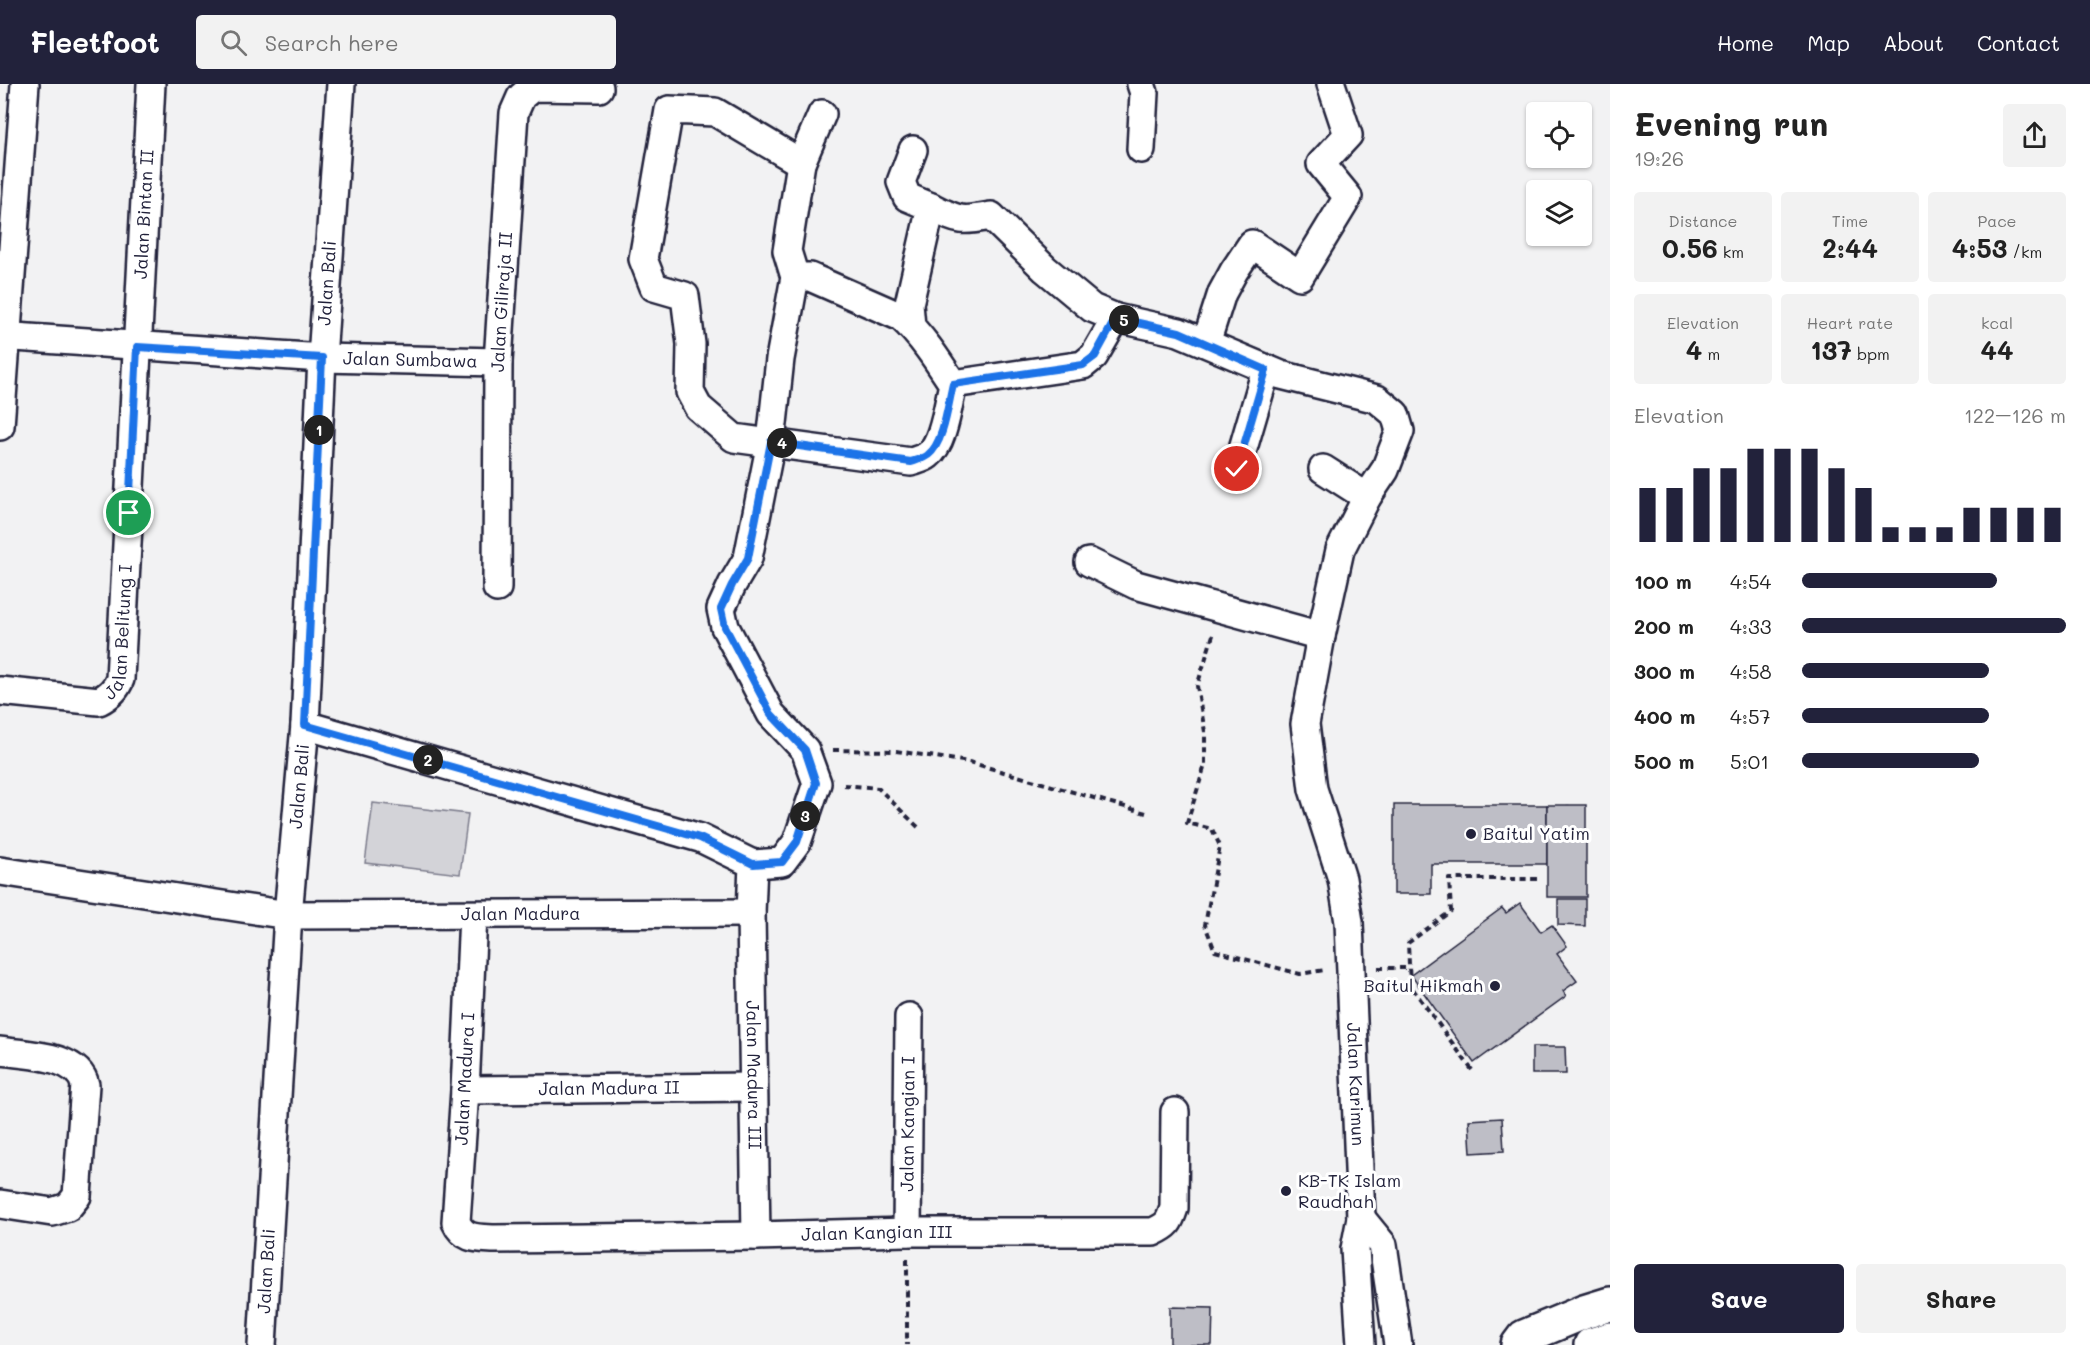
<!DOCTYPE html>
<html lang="en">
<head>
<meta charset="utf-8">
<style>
  :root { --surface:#fff; --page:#f2f2f2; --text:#222; --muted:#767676; --accent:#22223b }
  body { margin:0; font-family:Mali,sans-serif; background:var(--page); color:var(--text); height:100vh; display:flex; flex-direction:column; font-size:22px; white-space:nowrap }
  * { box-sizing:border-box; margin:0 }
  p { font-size:20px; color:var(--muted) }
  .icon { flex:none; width:33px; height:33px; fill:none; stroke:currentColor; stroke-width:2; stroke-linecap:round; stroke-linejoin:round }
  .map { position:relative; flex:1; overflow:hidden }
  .sheet { display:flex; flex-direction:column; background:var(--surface); width:480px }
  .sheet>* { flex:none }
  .fabs { position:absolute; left:1526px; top:18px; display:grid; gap:12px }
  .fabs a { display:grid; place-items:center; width:66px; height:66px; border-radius:6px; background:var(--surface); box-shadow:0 2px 4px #0004; font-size:30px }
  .pin { position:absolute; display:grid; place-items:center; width:51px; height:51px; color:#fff; margin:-26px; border:3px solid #fff; border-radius:50%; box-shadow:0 2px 6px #0007 }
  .km { position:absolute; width:30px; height:30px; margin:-15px; border-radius:50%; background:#222; color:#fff; font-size:16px; line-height:30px; text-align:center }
  .round { display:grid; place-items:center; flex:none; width:63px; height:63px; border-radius:6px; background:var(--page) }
  .head { display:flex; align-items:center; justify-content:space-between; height:102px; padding:0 24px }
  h1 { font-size:33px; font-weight:700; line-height:45px }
  .stats { display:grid; grid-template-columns:repeat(3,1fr); gap:9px; height:102px; padding:6px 24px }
  .stats div { display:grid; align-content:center; border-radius:6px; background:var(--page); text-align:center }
  .stats b { font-size:26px; font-weight:700 }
  .stats small { font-size:16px; font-weight:400 }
  .stats p { font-size:16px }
  .chart { height:168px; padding:12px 24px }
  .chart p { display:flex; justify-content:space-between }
  .chart svg { width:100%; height:108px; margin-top:6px; stroke:var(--accent); stroke-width:6 }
  .cta { display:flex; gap:12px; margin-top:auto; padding:12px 24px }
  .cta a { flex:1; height:69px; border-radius:6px; background:var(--accent); color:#fff; font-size:24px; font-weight:700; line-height:69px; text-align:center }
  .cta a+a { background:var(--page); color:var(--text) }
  ul { padding:0 24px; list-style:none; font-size:20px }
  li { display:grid; grid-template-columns:96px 72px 1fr; align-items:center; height:45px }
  li i { height:15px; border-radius:8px; background:var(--accent) }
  header { display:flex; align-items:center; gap:36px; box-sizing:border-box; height:84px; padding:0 30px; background:var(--accent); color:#fff }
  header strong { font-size:28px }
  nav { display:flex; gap:33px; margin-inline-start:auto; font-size:21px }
  .search { width:420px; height:54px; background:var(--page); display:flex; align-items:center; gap:15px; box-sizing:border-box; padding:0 21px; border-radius:6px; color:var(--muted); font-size:22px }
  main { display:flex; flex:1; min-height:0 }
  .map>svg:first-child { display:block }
  .green { fill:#d3d3d8; stroke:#7a7a8a; stroke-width:1.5 }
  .building { fill:#bebec6; stroke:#22223b; stroke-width:1.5 }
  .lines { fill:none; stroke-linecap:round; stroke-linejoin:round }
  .street-casing { stroke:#22223b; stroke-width:32 }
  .secondary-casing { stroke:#22223b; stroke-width:38 }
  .path { stroke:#22223b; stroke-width:4; stroke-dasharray:6 4.5; stroke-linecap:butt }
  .street { stroke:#fff; stroke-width:27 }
  .secondary { stroke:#fff; stroke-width:33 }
  .route-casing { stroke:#fff; stroke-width:12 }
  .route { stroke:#1a73e8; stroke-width:8 }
  .poi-dot { fill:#22223b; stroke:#fff; stroke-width:2 }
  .labels { text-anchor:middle; stroke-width:6; stroke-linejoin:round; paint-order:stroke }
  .street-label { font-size:18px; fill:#22223b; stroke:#fff }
  .poi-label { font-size:18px; fill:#22223b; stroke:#fff; text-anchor:start }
</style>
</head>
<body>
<header>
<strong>Fleetfoot</strong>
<div class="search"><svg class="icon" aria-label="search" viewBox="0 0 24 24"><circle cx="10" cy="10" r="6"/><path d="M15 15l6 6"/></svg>Search here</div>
<nav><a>Home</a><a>Map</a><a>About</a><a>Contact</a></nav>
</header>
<main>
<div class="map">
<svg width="1610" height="1261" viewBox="0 0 1610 1261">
  <rect width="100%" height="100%" fill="#f2f2f3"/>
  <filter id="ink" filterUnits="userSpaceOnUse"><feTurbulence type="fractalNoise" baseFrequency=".0167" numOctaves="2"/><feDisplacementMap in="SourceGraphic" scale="12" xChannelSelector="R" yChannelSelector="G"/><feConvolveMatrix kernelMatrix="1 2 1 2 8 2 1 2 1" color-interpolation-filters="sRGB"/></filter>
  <g filter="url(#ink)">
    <path class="green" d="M373,719l95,11 -8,60 -95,-11z"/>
    <g class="building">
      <path d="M1394,721h153v59h-116v30h-37z"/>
      <rect x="1547" y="721" width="39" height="92"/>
      <path d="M1558,815h27v27l-27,-1z"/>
      <path d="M1520,819l21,29 11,-7 15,21 -10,8 20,27 -14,10 3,5 -92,67 -63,-88 91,-67 4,5z"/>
      <path d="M1532,963h33l1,27h-34z"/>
      <path d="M1502,1034l2,33 -33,2 -2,-33z"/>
      <path d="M1170,1223l43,1 -1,37h-42z"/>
    </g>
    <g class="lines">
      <g class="street-casing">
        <g id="street">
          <path d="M1141,0l3,9 -3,56"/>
          <path id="s1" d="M931,123c29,14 29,15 60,9l54,53 47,39 24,10 63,14 102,43 96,24 18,15 5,17 -15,39 -18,27 -27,53 -19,86 -16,88 8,65 29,90 7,43 12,296 -6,31 6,96"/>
          <path d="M795,193h15l91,40c21,19 37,44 52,67 -5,20 -9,59 -25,71 -5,4 -12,5 -17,7l-177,-24 -36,-31 -8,-15 1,-48 -6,-48 -31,-9 -11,-28 26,-149 46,2 86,51"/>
          <path d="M911,242l-2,-22 22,-97 -24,-10 -6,-15 12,-32"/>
          <path id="s2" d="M0,252l322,22 176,4"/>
          <path d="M1206,259l16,-50 12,-22 18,-27 48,32 48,-79 -27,-33 27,-29 -17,-51"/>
          <path d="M953,300l130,-19 11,-9 22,-38"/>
          <path d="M0,342l25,-342"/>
          <path d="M1237,385l29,-99"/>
          <path d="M1323,385l44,28"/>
          <path d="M1089,478l47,23 185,51"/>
          <path id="s3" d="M497,504l1,-226 16,-249 7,-16 12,-10 66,1"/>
          <path id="s4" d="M0,607l99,10c10,-5 17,-11 21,-22l31,-595"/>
          <path id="s5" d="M305,641l395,113 53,26 -2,49 5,323"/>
          <path d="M753,780l29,-2 15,-20 20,-59 -12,-33 -34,-36 -46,-87 -4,-18 11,-24 16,-27 23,-116 9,-83 15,-82 -8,-26 14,-88 21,-49"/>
          <path id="s6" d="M0,787l288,44 463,-2"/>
          <path id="s7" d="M473,831l-8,175 -9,132c8,18 22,16 39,17l261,-3 151,-4h246c15,-7 16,-9 21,-24l1,-96"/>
          <path d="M0,967c26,4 78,3 85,34l-8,111 -9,11 -16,5 -52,-8"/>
          <path id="s8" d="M465,1006l288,-3"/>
          <path d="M1361,1134l22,27 15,100"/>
          <path id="s9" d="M907,1148l2,-215"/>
          <path id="s10" d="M262,1261l26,-430 17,-190 17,-367 19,-274"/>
        </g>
      </g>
      <g class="secondary-casing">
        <g id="secondary">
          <path d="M1518,1261l6,-8 60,-25 26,-8"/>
          <path d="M1591,1261l19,-6"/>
        </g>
      </g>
      <g class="path">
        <path d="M1213,551l-16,51 8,46v33l-18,58 25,6 8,17 -15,79 10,26 85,23 25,-4"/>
        <path d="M833,666l63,1 73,11 177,51"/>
        <path d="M844,701l34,3 40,39"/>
        <path d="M1378,884h30"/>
        <path d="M1377,903l33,-2"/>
        <path d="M1472,986l-62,-85 -2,-42 43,-32 -2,-32h88"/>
        <path d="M907,1175v86"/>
      </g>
      <use href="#street" class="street"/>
      <use href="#secondary" class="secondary"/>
    </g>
  </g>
  <g class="lines" filter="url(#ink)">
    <g class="route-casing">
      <path id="route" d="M129,429l8,-166 185,11 -17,367 395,113 53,26 29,-2 15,-20 19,-59 -11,-33 -34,-36 -46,-87 -4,-18 11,-24 16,-27 23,-116 140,20c5,-2 12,-3 17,-7 16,-12 20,-51 25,-71l130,-19 12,-9 21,-38 63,14 87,38 -29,99"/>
    </g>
    <use href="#route" class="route"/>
  </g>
  <g class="poi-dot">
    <circle cx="1471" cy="750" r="6"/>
    <circle cx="1495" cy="902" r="6"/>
    <circle cx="1286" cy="1107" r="6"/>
  </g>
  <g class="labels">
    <g class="street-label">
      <text dy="6" stroke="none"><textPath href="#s4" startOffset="596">Jalan Bintan II</textPath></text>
      <text dy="6" stroke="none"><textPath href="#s10" startOffset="1064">Jalan Bali</textPath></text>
      <text dy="6" stroke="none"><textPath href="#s3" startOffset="286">Jalan Giliraja II</textPath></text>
      <text dy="6" stroke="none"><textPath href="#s2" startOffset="411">Jalan Sumbawa</textPath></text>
      <text dy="6" stroke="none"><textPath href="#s4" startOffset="177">Jalan Belitung I</textPath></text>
      <text dy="6" stroke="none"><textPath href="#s10" startOffset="560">Jalan Bali</textPath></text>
      <text dy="6" stroke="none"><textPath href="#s6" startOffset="524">Jalan Madura</textPath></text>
      <text dy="6" stroke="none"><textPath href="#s5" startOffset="681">Jalan Madura III</textPath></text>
      <text transform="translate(465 995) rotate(-87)" y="6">Jalan Madura I</text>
      <text dy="6" stroke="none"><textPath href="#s1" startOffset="1218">Jalan Karimun</textPath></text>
      <text dy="6" stroke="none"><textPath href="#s8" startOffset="144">Jalan Madura II</textPath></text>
      <text dy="6" stroke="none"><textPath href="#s9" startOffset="108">Jalan Kangian I</textPath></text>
      <text dy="6" stroke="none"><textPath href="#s7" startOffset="735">Jalan Kangian III</textPath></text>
      <text dy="6" stroke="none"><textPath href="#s10" startOffset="74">Jalan Bali</textPath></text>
    </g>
    <g class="poi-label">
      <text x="1483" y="756">Baitul Yatim</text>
      <text x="1483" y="908" text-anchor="end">Baitul Hikmah</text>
      <text x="1298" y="1103">KB-TK Islam<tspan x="1298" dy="21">Raudhah</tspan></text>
    </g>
  </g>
</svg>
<div class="fabs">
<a><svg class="icon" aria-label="locate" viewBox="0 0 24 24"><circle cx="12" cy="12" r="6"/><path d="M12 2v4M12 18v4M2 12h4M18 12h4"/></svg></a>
<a><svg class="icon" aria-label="layers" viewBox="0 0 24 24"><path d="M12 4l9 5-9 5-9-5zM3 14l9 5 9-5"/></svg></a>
</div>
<div class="pin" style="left:129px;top:429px;background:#1e9e55"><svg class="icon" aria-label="arrive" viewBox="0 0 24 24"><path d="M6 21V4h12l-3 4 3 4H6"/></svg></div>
<div class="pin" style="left:1237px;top:385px;background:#d93025"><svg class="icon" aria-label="check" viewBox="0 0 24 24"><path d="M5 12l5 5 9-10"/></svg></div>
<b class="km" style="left:319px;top:346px">1</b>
<b class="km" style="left:428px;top:676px">2</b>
<b class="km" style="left:805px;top:732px">3</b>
<b class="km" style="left:782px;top:359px">4</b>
<b class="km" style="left:1124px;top:236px">5</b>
</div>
<section class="sheet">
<div class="head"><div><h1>Evening run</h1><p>19:26</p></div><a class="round"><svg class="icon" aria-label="share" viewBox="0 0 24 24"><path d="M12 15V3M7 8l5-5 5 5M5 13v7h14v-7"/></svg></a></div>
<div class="stats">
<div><p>Distance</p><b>0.56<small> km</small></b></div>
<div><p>Time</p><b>2:44</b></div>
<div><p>Pace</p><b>4:53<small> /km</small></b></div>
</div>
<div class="stats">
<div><p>Elevation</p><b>4<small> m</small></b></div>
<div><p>Heart rate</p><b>137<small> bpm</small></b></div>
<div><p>kcal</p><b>44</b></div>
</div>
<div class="chart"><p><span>Elevation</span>122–126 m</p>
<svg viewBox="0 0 160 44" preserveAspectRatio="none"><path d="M5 44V22M15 44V22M25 44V14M35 44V14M45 44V6M55 44V6M65 44V6M75 44V14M85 44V22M95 44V38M105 44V38M115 44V38M125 44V30M135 44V30M145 44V30M155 44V30"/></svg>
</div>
<ul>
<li><b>100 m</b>4:54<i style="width:74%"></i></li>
<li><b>200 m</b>4:33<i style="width:100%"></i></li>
<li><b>300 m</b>4:58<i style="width:71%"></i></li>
<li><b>400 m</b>4:57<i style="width:71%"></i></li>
<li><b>500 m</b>5:01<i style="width:67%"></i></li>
</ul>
<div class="cta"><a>Save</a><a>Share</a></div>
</section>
</main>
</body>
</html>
